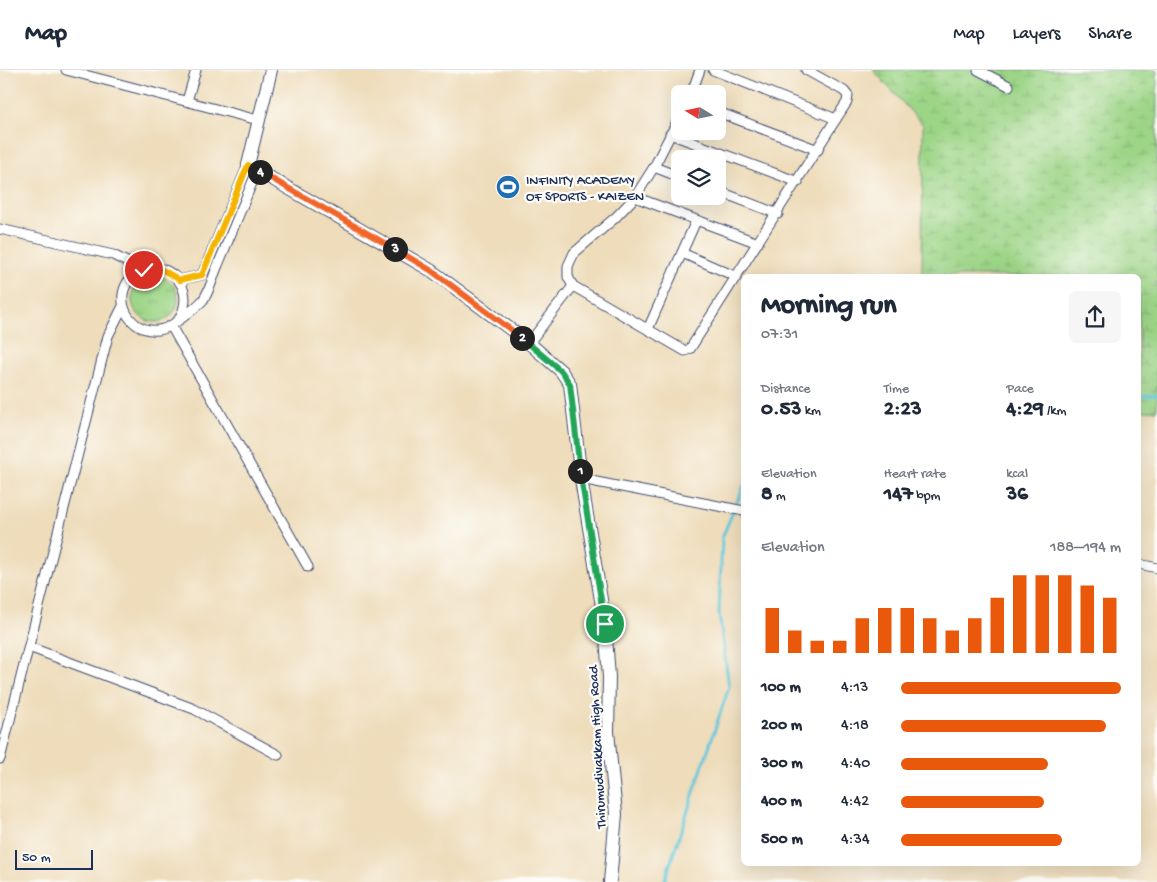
<!DOCTYPE html>
<html lang="en">
<head>
<meta charset="utf-8">
<style>
  :root { --surface:#fff; --page:#f6f6f7; --text:#1f2937; --muted:#747a83; --line:#e0e1e3; --accent:#ea580c }
  body { margin:0; font-family:"Gochi Hand",sans-serif; background:var(--page); color:var(--text); height:100vh; display:flex; flex-direction:column; font-size:19px; white-space:nowrap }
  * { box-sizing:border-box; margin:0 }
  p { font-size:16px; color:var(--muted) }
  .icon { flex:none; width:28px; height:28px; fill:none; stroke:currentColor; stroke-width:2; stroke-linecap:round; stroke-linejoin:round }
  .map { position:relative; flex:1; overflow:hidden }
  .panel { position:absolute; left:741px; top:204px; width:400px; height:592px; display:flex; flex-direction:column; background:var(--surface); border-radius:8px; box-shadow:0 5px 20px #0002 }
  .panel>* { flex:none }
  .needle { width:32px; rotate:280deg }
  .controls { position:absolute; left:671px; top:15px; display:grid; gap:10px }
  .controls a { display:grid; place-items:center; width:55px; height:55px; border-radius:8px; background:var(--surface); box-shadow:0 5px 20px #0002; font-size:25px }
  .scale { position:absolute; left:15px; bottom:12px; width:78px; box-sizing:border-box; padding-left:5px; border:2px solid #1b2f5e; border-top:0; font-size:14px; line-height:18px; white-space:nowrap; color:#1b2f5e; -webkit-text-stroke:4px #fdfcf7; paint-order:stroke }
  .pin { position:absolute; display:grid; place-items:center; width:42px; height:42px; color:#fff; margin:-21px; border:2px solid #fff; border-radius:50%; box-shadow:0 1px 5px #0007 }
  .km { position:absolute; width:25px; height:25px; margin:-12px; border-radius:50%; background:#222; color:#fff; font-size:14px; line-height:25px; text-align:center }
  .round { display:grid; place-items:center; flex:none; width:52px; height:52px; border-radius:8px; background:var(--page) }
  .head { display:flex; align-items:center; justify-content:space-between; height:85px; padding:0 20px }
  h1 { font-size:28px; font-weight:700; line-height:38px }
  .figures { display:grid; grid-template-columns:repeat(3,1fr); gap:8px; height:85px; padding:5px 20px }
  .figures div { display:grid; align-content:center }
  .figures b { font-size:21px; font-weight:700 }
  .figures small { font-size:14px; font-weight:400 }
  .figures p { font-size:14px }
  .chart { height:140px; padding:10px 20px }
  .chart p { display:flex; justify-content:space-between }
  .chart svg { width:100%; height:90px; margin-top:5px; stroke:var(--accent); stroke-width:6 }
  ul { padding:0 20px; list-style:none; font-size:16px }
  li { display:grid; grid-template-columns:80px 60px 1fr; align-items:center; height:38px }
  li i { height:12px; border-radius:6px; background:var(--accent) }
  header { display:flex; align-items:center; gap:30px; box-sizing:border-box; height:70px; padding:0 25px; background:var(--surface); border-bottom:1px solid var(--line) }
  header strong { font-size:24px }
  nav { display:flex; gap:28px; margin-inline-start:auto; font-size:18px }
  .map>svg:first-child { display:block }
  .grass { fill:url(#grass-tufts); stroke:#5c8272 }
  .wetland { fill:url(#wetland-marsh); stroke:#5c8272 }
  .lines { fill:none; stroke-linecap:round; stroke-linejoin:round }
  .stream { stroke:#60c8dc; stroke-width:3 }
  .minor-casing { stroke:#3b496c; stroke-width:11 }
  .secondary-casing { stroke:#3b496c; stroke-width:14 }
  .minor { stroke:#fff; stroke-width:9 }
  .secondary { stroke:#fff; stroke-width:12 }
  .split-1-casing { stroke:#fff; stroke-width:10 }
  .split-2-casing { stroke:#fff; stroke-width:10 }
  .split-3-casing { stroke:#fff; stroke-width:10 }
  .split-4-casing { stroke:#fff; stroke-width:10 }
  .split-5-casing { stroke:#fff; stroke-width:10 }
  .split-6-casing { stroke:#fff; stroke-width:10 }
  .split-1 { stroke:#22a559; stroke-width:6 }
  .split-2 { stroke:#22a559; stroke-width:6 }
  .split-3 { stroke:#f0652b; stroke-width:6 }
  .split-4 { stroke:#f0652b; stroke-width:6 }
  .split-5 { stroke:#f5b400; stroke-width:6 }
  .split-6 { stroke:#f5b400; stroke-width:6 }
  .labels { text-anchor:middle; stroke-width:4.5; stroke-linejoin:round; paint-order:stroke }
  .poi-label { font-size:14px; fill:#1b2f5e; stroke:#fdfcf7; text-anchor:start }
  .street-label { font-size:14px; fill:#1b2f5e; stroke:#fdfcf7 }
</style>
</head>
<body>
<header>
<strong>Map</strong>
<nav><a>Map</a><a>Layers</a><a>Share</a></nav>
</header>
<div class="map">
<svg width="1157" height="812" viewBox="0 0 1157 812">
  <defs>
    <pattern id="grass-tufts" width="24" height="20" patternUnits="userSpaceOnUse" patternTransform="scale(1.25)"><rect width="24" height="20" fill="#9dd587"/><path d="M3 7l-1-3M5 7V3M7 7l1-3M15 17l-1-3M17 17v-4M19 17l1-3" fill="none" stroke="#87b777"/></pattern>
    <pattern id="wetland-marsh" width="20" height="14" patternUnits="userSpaceOnUse" patternTransform="scale(1.25)"><rect width="20" height="14" fill="#9dd587"/><path d="M1 5h8M5 5V1M11 12h8M15 12V8" fill="none" stroke="#87b777"/></pattern>
  </defs>
  <rect width="100%" height="100%" fill="#fdfcf7"/>
  <filter id="ink" filterUnits="userSpaceOnUse"><feTurbulence type="fractalNoise" baseFrequency=".02" numOctaves="2"/><feDisplacementMap in="SourceGraphic" scale="10" xChannelSelector="R" yChannelSelector="G"/><feConvolveMatrix kernelMatrix="1 2 1 2 8 2 1 2 1" color-interpolation-filters="sRGB"/></filter>
  <filter id="wash" filterUnits="userSpaceOnUse"><feTurbulence type="fractalNoise" baseFrequency=".0096" numOctaves="4" result="noise"/><feDisplacementMap in="SourceGraphic" scale="20" xChannelSelector="R" yChannelSelector="G"/><feGaussianBlur stdDeviation="1.12" result="paint"/><feColorMatrix in="noise" values="0 0 0 0 0 0 0 0 0 0 0 0 0 0 0 0 0 1.4 0 .05"/><feComposite in="paint" operator="in"/></filter>
  <g filter="url(#wash)">
    <rect width="100%" height="100%" fill="#eedcba"/>
    <circle class="grass" cx="155" cy="229" r="23"/>
    <path class="wetland" d="M873,0h284v340l-18,2v-136h-217l1,-151z"/>
    <g class="lines">
      <g class="stream">
        <path d="M1139,327l18,-2"/>
        <path d="M664,812l65,-195 -10,-74 3,-75 22,-53"/>
      </g>
    </g>
  </g>
  <g filter="url(#ink)">
    <g class="lines">
      <g class="minor-casing">
        <g id="minor">
          <path d="M66,0l192,50"/>
          <path d="M806,0l38,21 4,5 -1,6 -11,17"/>
          <path d="M978,0l31,16"/>
          <path d="M691,24l9,-24"/>
          <path d="M187,31l9,-31"/>
          <path d="M718,42l100,38"/>
          <path d="M680,46l-26,51 -19,30 -19,20 -42,36 -6,13v11l5,9 112,65 5,-2 146,-230 -123,-49"/>
          <path d="M670,64l128,48"/>
          <path d="M654,97l26,10"/>
          <path d="M718,121l60,23"/>
          <path d="M635,127l123,46"/>
          <path d="M0,159l113,26 30,15"/>
          <path d="M682,183l55,24"/>
          <path d="M179,210l23,-5 46,-110"/>
          <path d="M179,249c24,-41 -32,-71 -52,-36 -14,24 9,54 36,46 9,-2 34,-22 40,-29 7,-9 10,-24 15,-35 13,-31 26,-63 39,-94"/>
          <path d="M171,256l137,241"/>
          <path d="M648,259l48,-108"/>
          <path d="M529,273l44,-57"/>
          <path d="M581,409l163,32"/>
          <path d="M1139,494l18,4"/>
          <path d="M29,577l165,62 84,46"/>
          <path d="M0,689l108,-423 15,-30"/>
        </g>
      </g>
      <g class="secondary-casing">
        <path id="secondary" d="M271,0l-23,95 184,106 97,72 32,28 9,13 11,95 24,145 4,53 -1,55 8,82 -6,68"/>
      </g>
      <use href="#minor" class="minor"/>
      <use href="#secondary" class="secondary"/>
    </g>
  </g>
  <g class="lines" filter="url(#ink)">
    <g class="split-1-casing">
      <path id="split-1" d="M580,401l25,153"/>
    </g>
    <g class="split-2-casing">
      <path id="split-2" d="M522,268l39,33 9,13 10,87"/>
    </g>
    <g class="split-3-casing">
      <path id="split-3" d="M395,179l37,22 90,67"/>
    </g>
    <g class="split-4-casing">
      <path id="split-4" d="M260,102l135,77"/>
    </g>
    <g class="split-5-casing">
      <path id="split-5" d="M180,210l22,-5 46,-110 12,7"/>
    </g>
    <g class="split-6-casing">
      <path id="split-6" d="M144,200l15,-2 21,12"/>
    </g>
    <use href="#split-1" class="split-1"/>
    <use href="#split-2" class="split-2"/>
    <use href="#split-3" class="split-3"/>
    <use href="#split-4" class="split-4"/>
    <use href="#split-5" class="split-5"/>
    <use href="#split-6" class="split-6"/>
  </g>
  <defs>
    <g id="stadium-disc" transform="scale(1.25)"><circle r="9.5" fill="#1f6fb2" stroke="#fdfcf7"/><path d="M0-5a6.5 5 0 1 0 0 10a6.5 5 0 1 0 0-10ZM-3.5-1.8h7v3.6h-7Z" fill="#fff"/></g>
  </defs>
  <g fill-rule="evenodd">
    <use href="#stadium-disc" x="508" y="117"/>
  </g>
  <g class="labels">
    <g class="poi-label">
      <text x="526" y="114">INFINITY ACADEMY<tspan x="526" dy="16">OF SPORTS - KAIZEN</tspan></text>
    </g>
    <g class="street-label">
      <text transform="translate(596 677) rotate(-93)" y="5">Thirumudivakkam High Road</text>
    </g>
  </g>
</svg>
<div class="controls">
<a><svg class="needle" viewBox="-14 -14 28 28"><path d="M0-13l5 13h-10z" fill="#e53935"/><path d="M0 13l5-13h-10z" fill="#747a83"/></svg></a>
<a><svg class="icon" aria-label="layers" viewBox="0 0 24 24"><path d="M12 4l9 5-9 5-9-5zM3 14l9 5 9-5"/></svg></a>
</div>
<div class="scale">50 m</div>
<div class="pin" style="left:605px;top:554px;background:#1e9e55"><svg class="icon" aria-label="arrive" viewBox="0 0 24 24"><path d="M6 21V4h12l-3 4 3 4H6"/></svg></div>
<div class="pin" style="left:144px;top:200px;background:#d93025"><svg class="icon" aria-label="check" viewBox="0 0 24 24"><path d="M5 12l5 5 9-10"/></svg></div>
<b class="km" style="left:580px;top:401px">1</b>
<b class="km" style="left:522px;top:268px">2</b>
<b class="km" style="left:395px;top:179px">3</b>
<b class="km" style="left:260px;top:102px">4</b>
<section class="panel">
<div class="head"><div><h1>Morning run</h1><p>07:31</p></div><a class="round"><svg class="icon" aria-label="share" viewBox="0 0 24 24"><path d="M12 15V3M7 8l5-5 5 5M5 13v7h14v-7"/></svg></a></div>
<div class="figures">
<div><p>Distance</p><b>0.53<small> km</small></b></div>
<div><p>Time</p><b>2:23</b></div>
<div><p>Pace</p><b>4:29<small> /km</small></b></div>
</div>
<div class="figures">
<div><p>Elevation</p><b>8<small> m</small></b></div>
<div><p>Heart rate</p><b>147<small> bpm</small></b></div>
<div><p>kcal</p><b>36</b></div>
</div>
<div class="chart"><p><span>Elevation</span>188–194 m</p>
<svg viewBox="0 0 160 44" preserveAspectRatio="none"><path d="M5 44V22M15 44V33M25 44V38M35 44V38M45 44V27M55 44V22M65 44V22M75 44V27M85 44V33M95 44V27M105 44V17M115 44V6M125 44V6M135 44V6M145 44V11M155 44V17"/></svg>
</div>
<ul>
<li><b>100 m</b>4:13<i style="width:100%"></i></li>
<li><b>200 m</b>4:18<i style="width:93%"></i></li>
<li><b>300 m</b>4:40<i style="width:67%"></i></li>
<li><b>400 m</b>4:42<i style="width:65%"></i></li>
<li><b>500 m</b>4:34<i style="width:73%"></i></li>
</ul>
</section>
</div>
</body>
</html>
